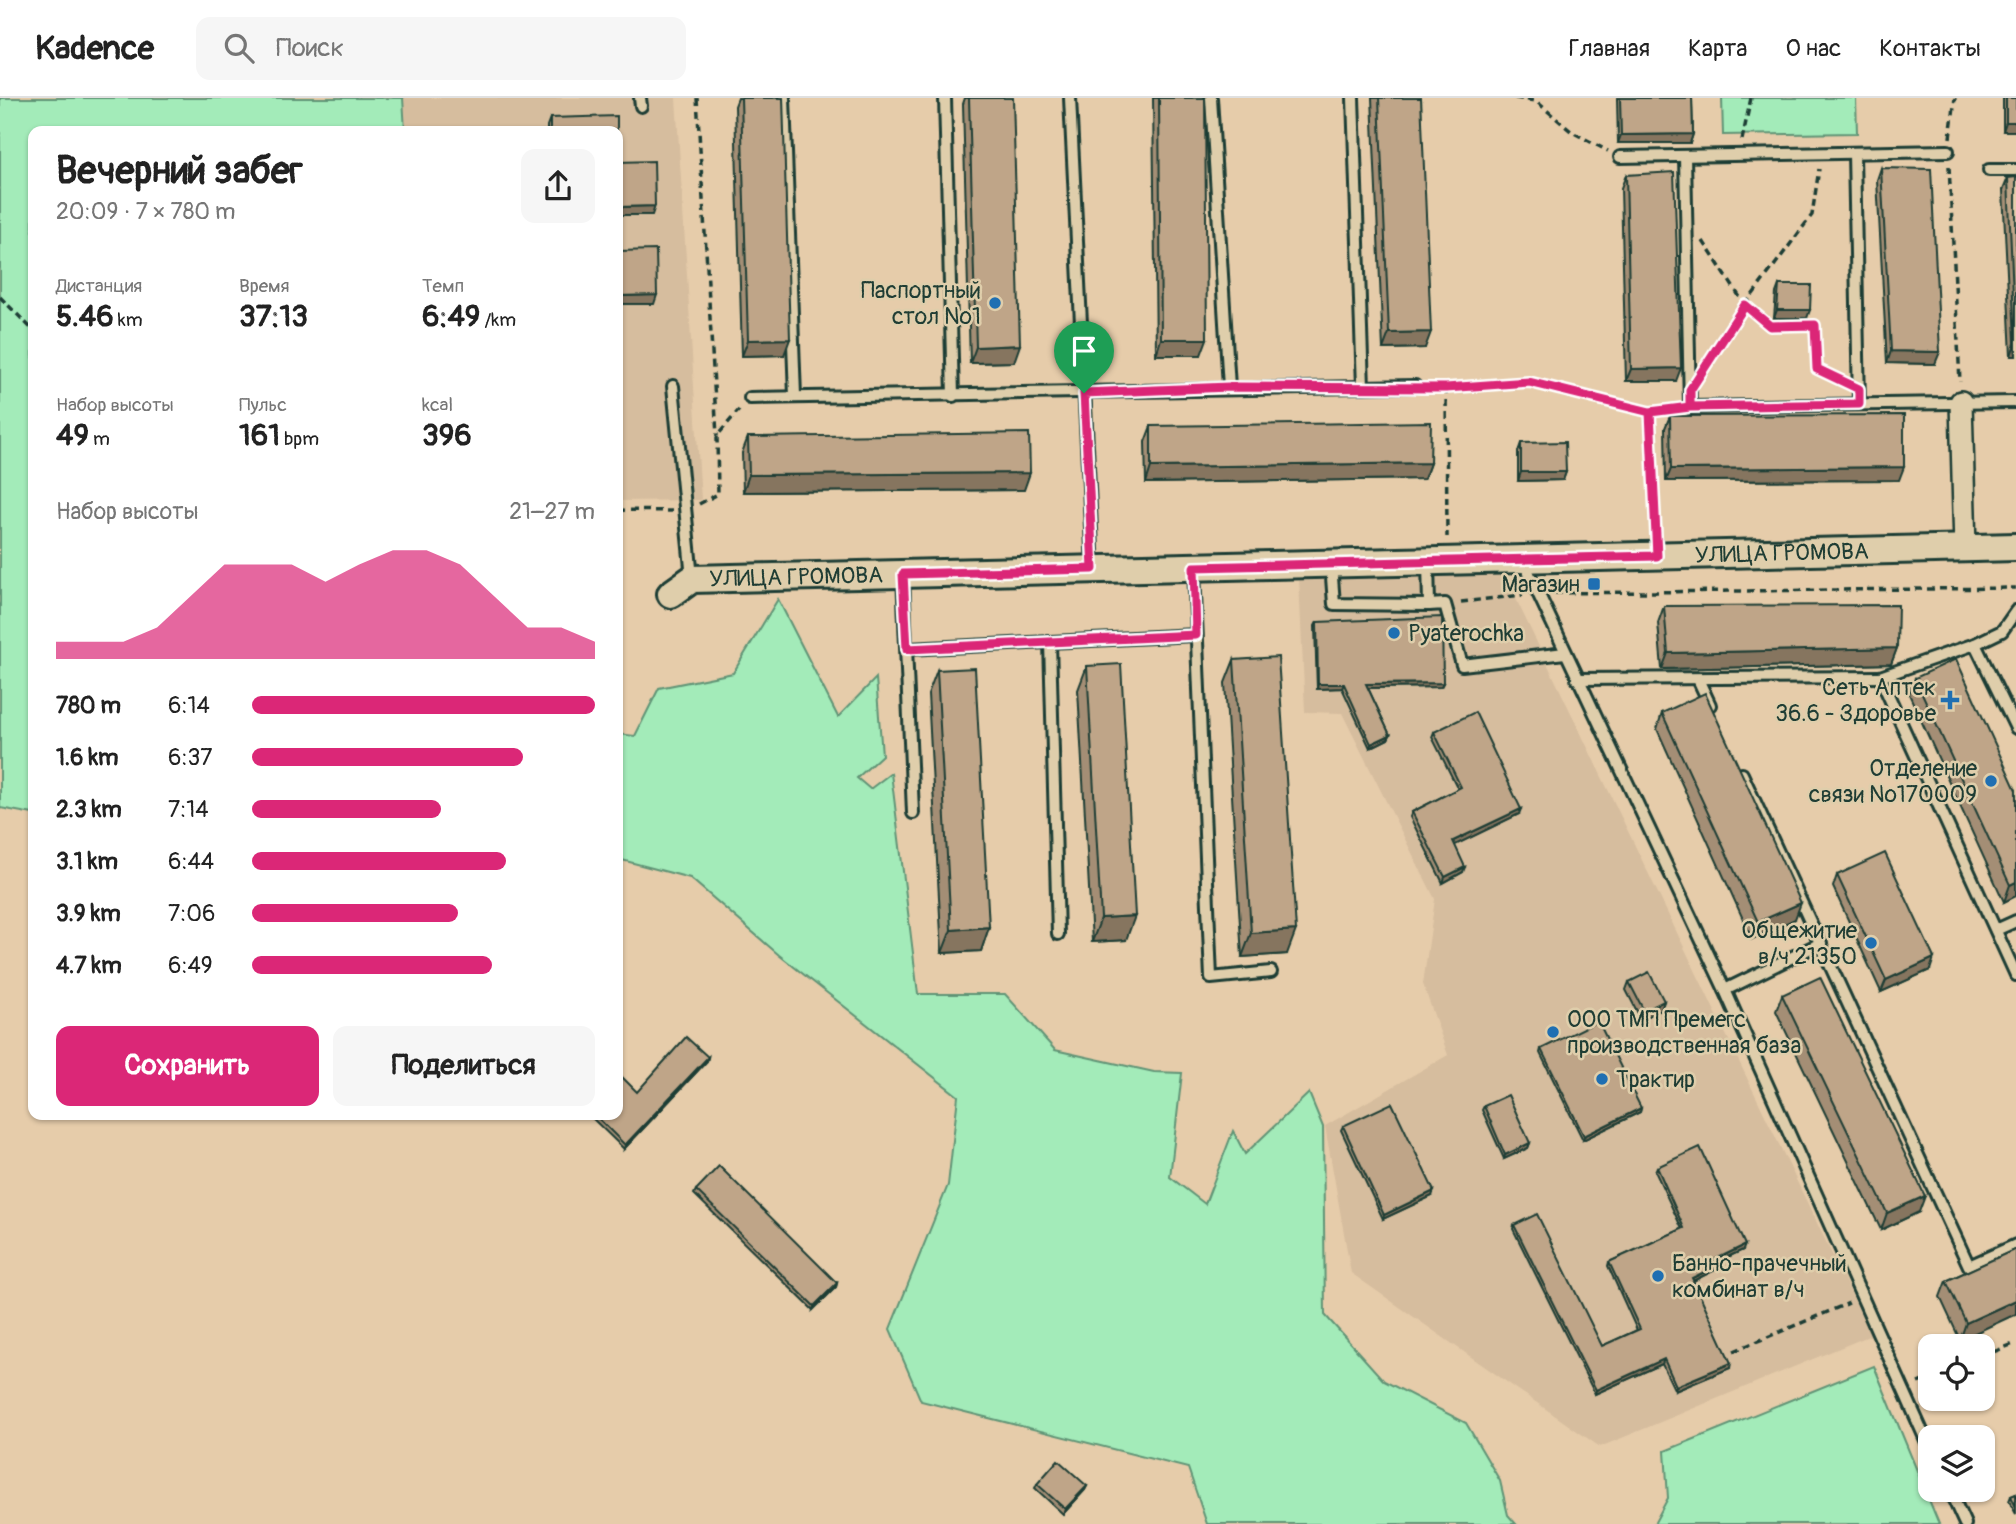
<!DOCTYPE html>
<html lang="ru">
<head>
<meta charset="utf-8">
<style>
  :root { --surface:#fff; --page:#f6f6f6; --text:#222; --muted:#767676; --line:#e0e0e0; --accent:#db2777 }
  body { margin:0; font-family:Pangolin,sans-serif; background:var(--page); color:var(--text); height:100vh; display:flex; flex-direction:column; font-size:26px; white-space:nowrap }
  * { box-sizing:border-box; margin:0 }
  p { font-size:23px; color:var(--muted) }
  .icon { flex:none; width:38px; height:38px; fill:none; stroke:currentColor; stroke-width:2; stroke-linecap:round; stroke-linejoin:round }
  .map { position:relative; flex:1; overflow:hidden }
  .sheet { position:absolute; left:28px; top:28px; width:595px; height:994px; display:flex; flex-direction:column; background:var(--surface); border-radius:14px; box-shadow:0 2px 5px #0004 }
  .sheet>* { flex:none }
  .buttons { position:absolute; left:1918px; top:1236px; display:grid; gap:14px }
  .buttons a { display:grid; place-items:center; width:77px; height:77px; border-radius:14px; background:var(--surface); box-shadow:0 2px 5px #0004; font-size:35px }
  .pin { position:absolute; display:grid; place-items:center; width:60px; height:60px; color:#fff; margin:-72px -30px; border-radius:50% 50% 50% 0; rotate:-45deg; box-shadow:0 0 7px #0007 }
  .pin .icon { rotate:45deg }
  .round { display:grid; place-items:center; flex:none; width:74px; height:74px; border-radius:14px; background:var(--page) }
  .head { display:flex; align-items:center; justify-content:space-between; height:119px; padding:0 28px }
  h1 { font-size:38px; font-weight:800; line-height:52px }
  .metrics { display:grid; grid-template-columns:repeat(3,1fr); gap:10px; height:119px; padding:7px 28px }
  .metrics div { display:grid; align-content:center }
  .metrics b { font-size:30px; font-weight:800 }
  .metrics small { font-size:19px; font-weight:400 }
  .metrics p { font-size:19px }
  .chart { height:196px; padding:14px 28px }
  .chart p { display:flex; justify-content:space-between }
  .chart svg { width:100%; height:126px; margin-top:7px; fill:var(--accent); opacity:.7 }
  .primary-button { display:flex; gap:14px; margin-top:auto; padding:14px 28px }
  .primary-button a { flex:1; height:80px; border-radius:14px; background:var(--accent); color:#fff; font-size:28px; font-weight:800; line-height:80px; text-align:center }
  .primary-button a+a { background:var(--page); color:var(--text) }
  ul { padding:0 28px; list-style:none; font-size:23px }
  li { display:grid; grid-template-columns:112px 84px 1fr; align-items:center; height:52px }
  li i { height:18px; border-radius:9px; background:var(--accent) }
  header { display:flex; align-items:center; gap:42px; box-sizing:border-box; height:98px; padding:0 35px; background:var(--surface); border-bottom:2px solid var(--line) }
  header strong { font-size:33px }
  nav { display:flex; gap:38px; margin-inline-start:auto; font-size:24px }
  .search { width:490px; height:63px; background:var(--page); display:flex; align-items:center; gap:18px; box-sizing:border-box; padding:0 24px; border-radius:14px; color:var(--muted); font-size:26px }
  .map>svg:first-child { display:block }
  .built { fill:#d6bd9e }
  .green { fill:#a3ebb9; stroke:#619476; stroke-width:2 }
  .lines { fill:none; stroke-linecap:round; stroke-linejoin:round }
  .service-casing { stroke:#1f3d34; stroke-width:16 }
  .minor-casing { stroke:#1f3d34; stroke-width:26 }
  .tertiary-casing { stroke:#1f3d34; stroke-width:32 }
  .path { stroke:#1f3d34; stroke-width:3.5; stroke-dasharray:7 5; stroke-linecap:butt }
  .service { stroke:#dfceab; stroke-width:10 }
  .minor { stroke:#dfceab; stroke-width:21 }
  .tertiary { stroke:#dfceab; stroke-width:26 }
  .wall { fill:#a48e75; stroke:#1f3d34; stroke-width:2 }
  .shaded-wall { fill:#86745f; stroke:#1f3d34; stroke-width:2 }
  .building { fill:#bfa588; stroke:#1f3d34; stroke-width:2 }
  .route-casing { stroke:#fff; stroke-width:14 }
  .route { stroke:#db2777; stroke-width:9 }
  .poi-dot { fill:#1f6fb2; stroke:#dfceab; stroke-width:2.5 }
  .labels { text-anchor:middle; stroke-width:5; stroke-linejoin:round; paint-order:stroke }
  .poi-label { font-size:23px; fill:#1f3d34; stroke:#dfceab; text-anchor:end }
  .street-label { font-size:23px; fill:#1f3d34; stroke:#dfceab }
</style>
</head>
<body>
<header>
<strong>Kadence</strong>
<div class="search"><svg class="icon" aria-label="search" viewBox="0 0 24 24"><circle cx="10" cy="10" r="6"/><path d="M15 15l6 6"/></svg>Поиск</div>
<nav><a>Главная</a><a>Карта</a><a>О нас</a><a>Контакты</a></nav>
</header>
<div class="map">
<svg width="2016" height="1426" viewBox="0 0 2016 1426">
  <rect width="100%" height="100%" fill="#e6ccaa"/>
  <filter id="ink" filterUnits="userSpaceOnUse"><feTurbulence type="fractalNoise" baseFrequency=".0143" numOctaves="2"/><feDisplacementMap in="SourceGraphic" scale="14" xChannelSelector="R" yChannelSelector="G"/><feConvolveMatrix kernelMatrix="1 2 1 2 8 2 1 2 1" color-interpolation-filters="sRGB"/></filter>
  <g filter="url(#ink)">
    <g class="built">
      <path d="M401,0h275l25,402 -83,1v-370h-216z"/>
      <path d="M1504,476l367,761 -271,112 -249,-174 -26,-147 123,-71 -25,-71 12,-85 -93,-186 -37,-1 -6,-133z"/>
    </g>
    <g class="green">
      <path d="M0,0h403l2,33h-372v683l-33,-6z"/>
      <path d="M1722,0h134l1,35 -134,2z"/>
      <path d="M778,501l60,118 38,-39 6,77 -25,23 13,11 21,-16 27,221h87l50,56 99,22 28,1 -12,104 35,27 28,-73 12,23 64,-61 14,34 2,188 59,66 82,42 34,58 8,34 8,9h-309l-19,-56 -267,-67 -31,-72 58,-144 10,-89 -179,-141 -89,-77 -72,-19v-125l17,2 24,-48 74,-15z"/>
      <path d="M1874,1268l65,158h-285l14,-26 -3,-47z"/>
    </g>
    <g class="lines">
      <g class="service-casing">
        <g id="service">
          <path d="M640,0l1,8"/>
          <path d="M784,0l11,298"/>
          <path d="M945,0l8,298"/>
          <path d="M1070,0l23,471"/>
          <path d="M1211,0l18,289"/>
          <path d="M1353,0l10,289"/>
          <path d="M1854,55l5,251"/>
          <path d="M1685,58l5,251 326,-5"/>
          <path d="M1620,59l328,-6"/>
          <path d="M1989,72h27"/>
          <path d="M673,288l19,192"/>
          <path d="M750,300l665,-12"/>
          <path d="M1523,463l202,429 205,459"/>
          <path d="M1331,466l3,40 95,1 -1,-44"/>
          <path d="M1194,471l17,409 60,-6"/>
          <path d="M903,477l10,238"/>
          <path d="M1429,507l16,-1 17,61 103,-12"/>
          <path d="M2016,513l-14,20 -27,13 -95,33 136,298"/>
          <path d="M1050,544l8,292"/>
          <path d="M1975,546l41,84"/>
          <path d="M907,551l289,-14"/>
          <path d="M1577,581l303,-2"/>
          <path d="M1698,581l12,26"/>
          <path d="M1742,676l227,492 47,-21"/>
          <path d="M1996,832l20,-9"/>
          <path d="M1725,892l96,-47"/>
          <path d="M1949,1391l16,35"/>
        </g>
      </g>
      <g class="minor-casing">
        <path id="minor" d="M1961,304l4,147"/>
      </g>
      <g class="tertiary-casing">
        <g id="tertiary">
          <path id="s1" d="M671,496l21,-15 1324,-32"/>
        </g>
      </g>
      <g class="path">
        <path d="M697,0l20,338"/>
        <path d="M1515,0l21,3 36,31 36,19"/>
        <path d="M1950,40l5,-40"/>
        <path d="M1742,42l9,-42"/>
        <path d="M1949,68l11,216"/>
        <path d="M1703,143l42,64 25,21 45,-1 2,44 26,12"/>
        <path d="M0,199l33,33"/>
        <path d="M1706,267l39,-60 67,-90 7,-46"/>
        <path d="M1431,289l98,-6 121,31 24,-3"/>
        <path d="M1446,290l1,149"/>
        <path d="M1650,314l6,120"/>
        <path d="M699,406l19,-10 -1,-58 22,-26"/>
        <path d="M618,412l54,1"/>
        <path d="M1555,495l461,-5"/>
        <path d="M1461,504l62,-7"/>
        <path d="M1734,1253l115,-48"/>
        <path d="M1983,1258l33,-13"/>
        <path d="M1918,1285l12,-5"/>
      </g>
      <use href="#service" class="service"/>
      <use href="#minor" class="minor"/>
      <use href="#tertiary" class="tertiary"/>
    </g>
    <g class="wall">
      <path d="M738,0h45l1,257 -42,1 -7,-250z"/>
      <path d="M965,0h48l1,264 -44,1 -7,-259z"/>
      <path d="M1153,0h52l-4,257h-45z"/>
      <path d="M1372,0h49l4,250 -42,1z"/>
      <path d="M1617,0h75l1,36 -3,9h-72z"/>
      <rect x="2003" y="0" width="13" height="33"/>
      <path d="M550,20l67,13h-70v-5z"/>
      <path d="M1881,70l54,196 -48,-1 -10,-183z"/>
      <path d="M1626,77l50,206h-50l-5,-193z"/>
      <path d="M2016,79v179h-5l-8,-166 5,-12z"/>
      <path d="M1779,187l28,33h-33l2,-25z"/>
      <path d="M1670,318l229,64 -233,1 -1,-53z"/>
      <path d="M1151,328l279,37 -6,16 -278,4 -1,-41z"/>
      <path d="M748,339l276,53 -281,2 -1,-39z"/>
      <path d="M1521,345l45,29 -3,8 -45,1v-29z"/>
      <path d="M1664,508l233,42 -6,16 -229,5 -4,-46z"/>
      <path d="M1317,524l124,65 -73,1 22,47 -2,4 -18,9 -28,-60 -25,1 -2,-63z"/>
      <path d="M1234,562l53,294 -45,3 -17,-274z"/>
      <path d="M1087,568l39,274 -34,2 -14,-252z"/>
      <path d="M937,572l52,257 -8,24 -39,2 -14,-259z"/>
      <path d="M1915,580l101,112v106l-12,6 -95,-208z"/>
      <path d="M1662,615l133,206 -43,20 -95,-210z"/>
      <path d="M1434,634l85,82 -65,31 9,27 -20,11 -33,-66 2,-5 46,-23 -26,-52z"/>
      <path d="M1837,777l93,95 -49,22 -48,-105z"/>
      <path d="M1629,884l35,19 -3,9 -20,9 -15,-29z"/>
      <path d="M1782,897l137,217 -38,18 -105,-219z"/>
      <path d="M1541,951l100,59 -1,4 -57,28 -43,-87z"/>
      <path d="M708,959l-1,4 -83,88 -35,-34h29l19,-23z"/>
      <path d="M1484,1008l46,37 -2,5 -24,11 -22,-49z"/>
      <path d="M1343,1028l89,70 -49,23 -42,-89z"/>
      <path d="M1657,1069l86,83 -28,13v7l-22,11 37,87 -55,23 -13,-27 -67,30 -82,-165 1,-4 88,121 35,-16 -29,-64 1,-4 73,-33 -27,-58z"/>
      <path d="M696,1092l141,93 -1,4 -23,23 -119,-116z"/>
      <path d="M2016,1151l-56,91 -20,-43 6,-16z"/>
      <path d="M1037,1386l50,2 -2,4 -22,24 -28,-26z"/>
      <path d="M2016,1396v20l-7,-13 2,-5z"/>
    </g>
    <g class="shaded-wall">
      <path d="M2006,24h10v9h-13z"/>
      <path d="M1693,36l-3,9h-72l3,-8z"/>
      <path d="M655,108l-3,9h-34v-8z"/>
      <path d="M657,197l-3,9h-36l1,-8z"/>
      <path d="M1777,212h33l-3,8h-33z"/>
      <path d="M1431,234l-6,16 -42,1 6,-16z"/>
      <path d="M790,241l-6,16 -42,1 6,-16z"/>
      <path d="M1161,241h46l-6,16h-45z"/>
      <path d="M2015,245l1,13h-5z"/>
      <path d="M1020,247l-6,17 -44,1 6,-16z"/>
      <path d="M1891,253l49,1 -5,12 -48,-1z"/>
      <path d="M1681,270l-5,13h-50l5,-12z"/>
      <path d="M1430,365l-6,16 -278,4 5,-16z"/>
      <path d="M1904,369l-5,13 -233,1 5,-12z"/>
      <path d="M1521,374h45l-3,8 -45,1z"/>
      <path d="M1030,375l-6,17 -281,2 6,-17z"/>
      <path d="M1897,550l-6,16 -229,5 6,-16z"/>
      <path d="M1443,585l-2,4 -76,1 1,-4z"/>
      <path d="M1318,586h26l-2,4 -25,1z"/>
      <path d="M1390,637l-2,4 -18,9 1,-4z"/>
      <path d="M1521,711l-2,5 -68,33 2,-6z"/>
      <path d="M1465,769l-2,5 -20,11 2,-6z"/>
      <path d="M2016,784v14l-12,6 6,-17z"/>
      <path d="M1801,805l-6,16 -43,20 6,-17z"/>
      <path d="M1135,818l-9,24 -34,2 9,-24z"/>
      <path d="M989,829l-8,24 -39,2 9,-23z"/>
      <path d="M1296,832l-9,24 -45,3 9,-24z"/>
      <path d="M1934,860l-4,12 -49,22 5,-12z"/>
      <path d="M1664,903l-3,9 -20,9 3,-8z"/>
      <path d="M708,959l-1,4 -83,88 1,-4z"/>
      <path d="M1641,1010l-1,4 -57,28 1,-4z"/>
      <path d="M1530,1045l-2,5 -24,11 1,-4z"/>
      <path d="M1434,1093l-2,5 -49,23 1,-4z"/>
      <path d="M1925,1098l-6,16 -38,18 6,-17z"/>
      <path d="M1745,1147l-2,5 -31,14 2,-4z"/>
      <path d="M1717,1168l-2,4 -24,12 1,-4z"/>
      <path d="M837,1185l-1,4 -23,23 1,-4z"/>
      <path d="M2016,1202v14l-56,26 6,-17z"/>
      <path d="M1664,1261l-2,5 -67,30 1,-4z"/>
      <path d="M1731,1265l-1,5 -55,23 1,-5z"/>
      <path d="M1087,1388l-2,4 -22,24 2,-5z"/>
    </g>
    <g class="building">
      <path d="M741,0h42l7,241 -42,1z"/>
      <path d="M969,0h44l7,247 -44,2z"/>
      <path d="M1159,0h46l2,241h-46z"/>
      <path d="M1379,0h42l10,234 -42,1z"/>
      <path d="M1620,0h72l1,36 -72,1z"/>
      <rect x="2006" y="0" width="10" height="24"/>
      <path d="M617,18v15h-67v-13z"/>
      <path d="M618,62v2l36,-1 1,45 -37,1z"/>
      <path d="M1881,70l50,1 9,183 -49,-1z"/>
      <path d="M1674,74l7,196 -50,1 -5,-194z"/>
      <path d="M2016,79v166h-1l-7,-165z"/>
      <path d="M618,143v10l38,-1 1,45 -38,1 1,43h-2z"/>
      <path d="M1779,187h32l-1,25h-33z"/>
      <path d="M1904,317v52l-233,2 -1,-53z"/>
      <path d="M1431,324l-1,41 -279,4v-41z"/>
      <path d="M1029,335l1,40 -281,2 -1,-38z"/>
      <path d="M1565,344l1,30h-45v-29z"/>
      <path d="M1898,507l-1,43 -229,5 -4,-47z"/>
      <path d="M1442,519l1,66 -77,1 24,51 -19,9 -27,-60h-26l-1,-62z"/>
      <path d="M1278,559l18,273 -45,3 -17,-273z"/>
      <path d="M1956,561l60,131v92l-6,3 -95,-207z"/>
      <path d="M1121,566l14,252 -34,2 -14,-252z"/>
      <path d="M975,570l14,259 -38,3 -14,-260z"/>
      <path d="M1705,595l96,210 -43,19 -96,-209z"/>
      <path d="M1475,614l46,97 -68,32 12,26 -20,10 -33,-65 49,-25 -27,-55z"/>
      <path d="M1885,755l49,105 -48,22 -49,-105z"/>
      <path d="M1649,874l15,29 -20,10 -15,-29z"/>
      <path d="M1820,879l105,219 -38,17 -105,-218z"/>
      <path d="M1598,923l43,87 -57,28 -43,-87z"/>
      <path d="M686,939l22,20 -83,88 -30,-30h23v-42l19,19z"/>
      <path d="M1508,997l22,48 -25,12 -21,-49z"/>
      <path d="M1392,1005l42,88 -50,24 -41,-89z"/>
      <path d="M1700,1049l45,98 -31,15 3,6 -25,12 39,85 -55,23 -12,-27 -68,31 -82,-165 23,-11 65,132 38,-17 -31,-67 75,-34 -27,-61z"/>
      <path d="M719,1068l118,117 -23,23 -118,-116z"/>
      <path d="M2016,1151v51l-50,23 -20,-42z"/>
      <path d="M1058,1362l29,26 -22,23 -28,-25z"/>
      <path d="M2016,1396v13l-5,-11z"/>
    </g>
  </g>
  <g class="lines" filter="url(#ink)">
    <g class="route-casing">
      <path id="route" d="M1084,295l9,176 -190,5 4,75 289,-14 -2,-68 463,-11 -7,-144 40,-5v-17l55,-85 25,21 45,-1 2,44 42,20v15l-169,3 -40,5 -121,-30 -83,6 -217,-1 -145,6"/>
    </g>
    <use href="#route" class="route"/>
  </g>
  <g class="poi-dot">
    <circle cx="995" cy="205" r="7"/>
    <rect x="1587" y="479" width="14" height="14" rx="3.5"/>
    <circle cx="1394" cy="535" r="7"/>
    <path d="M1946.5 591.5h7v7h7v7h-7v7h-7v-7h-7v-7h7z"/>
    <circle cx="1991" cy="683" r="7"/>
    <circle cx="1871" cy="845" r="7"/>
    <circle cx="1553" cy="934" r="7"/>
    <circle cx="1602" cy="981" r="7"/>
    <circle cx="1658" cy="1178" r="7"/>
  </g>
  <g class="labels">
    <g class="poi-label">
      <text x="981" y="200">Паспортный<tspan x="981" dy="26">стол №1</tspan></text>
      <text x="1580" y="494">Магазин</text>
      <text x="1408" y="543" text-anchor="start">Pyaterochka</text>
      <text x="1936" y="597">Сеть Аптек<tspan x="1936" dy="26">36.6 - Здоровье</tspan></text>
      <text x="1977" y="678">Отделение<tspan x="1977" dy="26">связи №170009</tspan></text>
      <text x="1857" y="840">Общежитие<tspan x="1857" dy="26">в/ч 21350</tspan></text>
      <text x="1567" y="929" text-anchor="start">ООО ТМП Премегс<tspan x="1567" dy="26">производственная база</tspan></text>
      <text x="1616" y="989" text-anchor="start">Трактир</text>
      <text x="1672" y="1173" text-anchor="start">Банно-прачечный<tspan x="1672" dy="26">комбинат в/ч</tspan></text>
    </g>
    <g class="street-label">
      <text dy="8" stroke="none"><textPath href="#s1" startOffset="1116">УЛИЦА ГРОМОВА</textPath></text>
      <text dy="8" stroke="none"><textPath href="#s1" startOffset="130">УЛИЦА ГРОМОВА</textPath></text>
    </g>
  </g>
</svg>
<div class="buttons">
<a><svg class="icon" aria-label="locate" viewBox="0 0 24 24"><circle cx="12" cy="12" r="6"/><path d="M12 2v4M12 18v4M2 12h4M18 12h4"/></svg></a>
<a><svg class="icon" aria-label="layers" viewBox="0 0 24 24"><path d="M12 4l9 5-9 5-9-5zM3 14l9 5 9-5"/></svg></a>
</div>
<div class="pin" style="left:1084px;top:295px;background:#1e9e55"><svg class="icon" aria-label="arrive" viewBox="0 0 24 24"><path d="M6 21V4h12l-3 4 3 4H6"/></svg></div>
<section class="sheet">
<div class="head"><div><h1>Вечерний забег</h1><p>20:09 · 7 × 780 m</p></div><a class="round"><svg class="icon" aria-label="share" viewBox="0 0 24 24"><path d="M12 15V3M7 8l5-5 5 5M5 13v7h14v-7"/></svg></a></div>
<div class="metrics">
<div><p>Дистанция</p><b>5.46<small> km</small></b></div>
<div><p>Время</p><b>37:13</b></div>
<div><p>Темп</p><b>6:49<small> /km</small></b></div>
</div>
<div class="metrics">
<div><p>Набор высоты</p><b>49<small> m</small></b></div>
<div><p>Пульс</p><b>161<small> bpm</small></b></div>
<div><p>kcal</p><b>396</b></div>
</div>
<div class="chart"><p><span>Набор высоты</span>21–27 m</p>
<svg viewBox="0 0 160 44" preserveAspectRatio="none"><path d="M0 44V38L10 38L20 38L30 33L40 22L50 11L60 11L70 11L80 17L90 11L100 6L110 6L120 11L130 22L140 33L150 33L160 38V44z"/></svg>
</div>
<ul>
<li><b>780 m</b>6:14<i style="width:100%"></i></li>
<li><b>1.6 km</b>6:37<i style="width:79%"></i></li>
<li><b>2.3 km</b>7:14<i style="width:55%"></i></li>
<li><b>3.1 km</b>6:44<i style="width:74%"></i></li>
<li><b>3.9 km</b>7:06<i style="width:60%"></i></li>
<li><b>4.7 km</b>6:49<i style="width:70%"></i></li>
</ul>
<div class="primary-button"><a>Сохранить</a><a>Поделиться</a></div>
</section>
</div>
</body>
</html>
